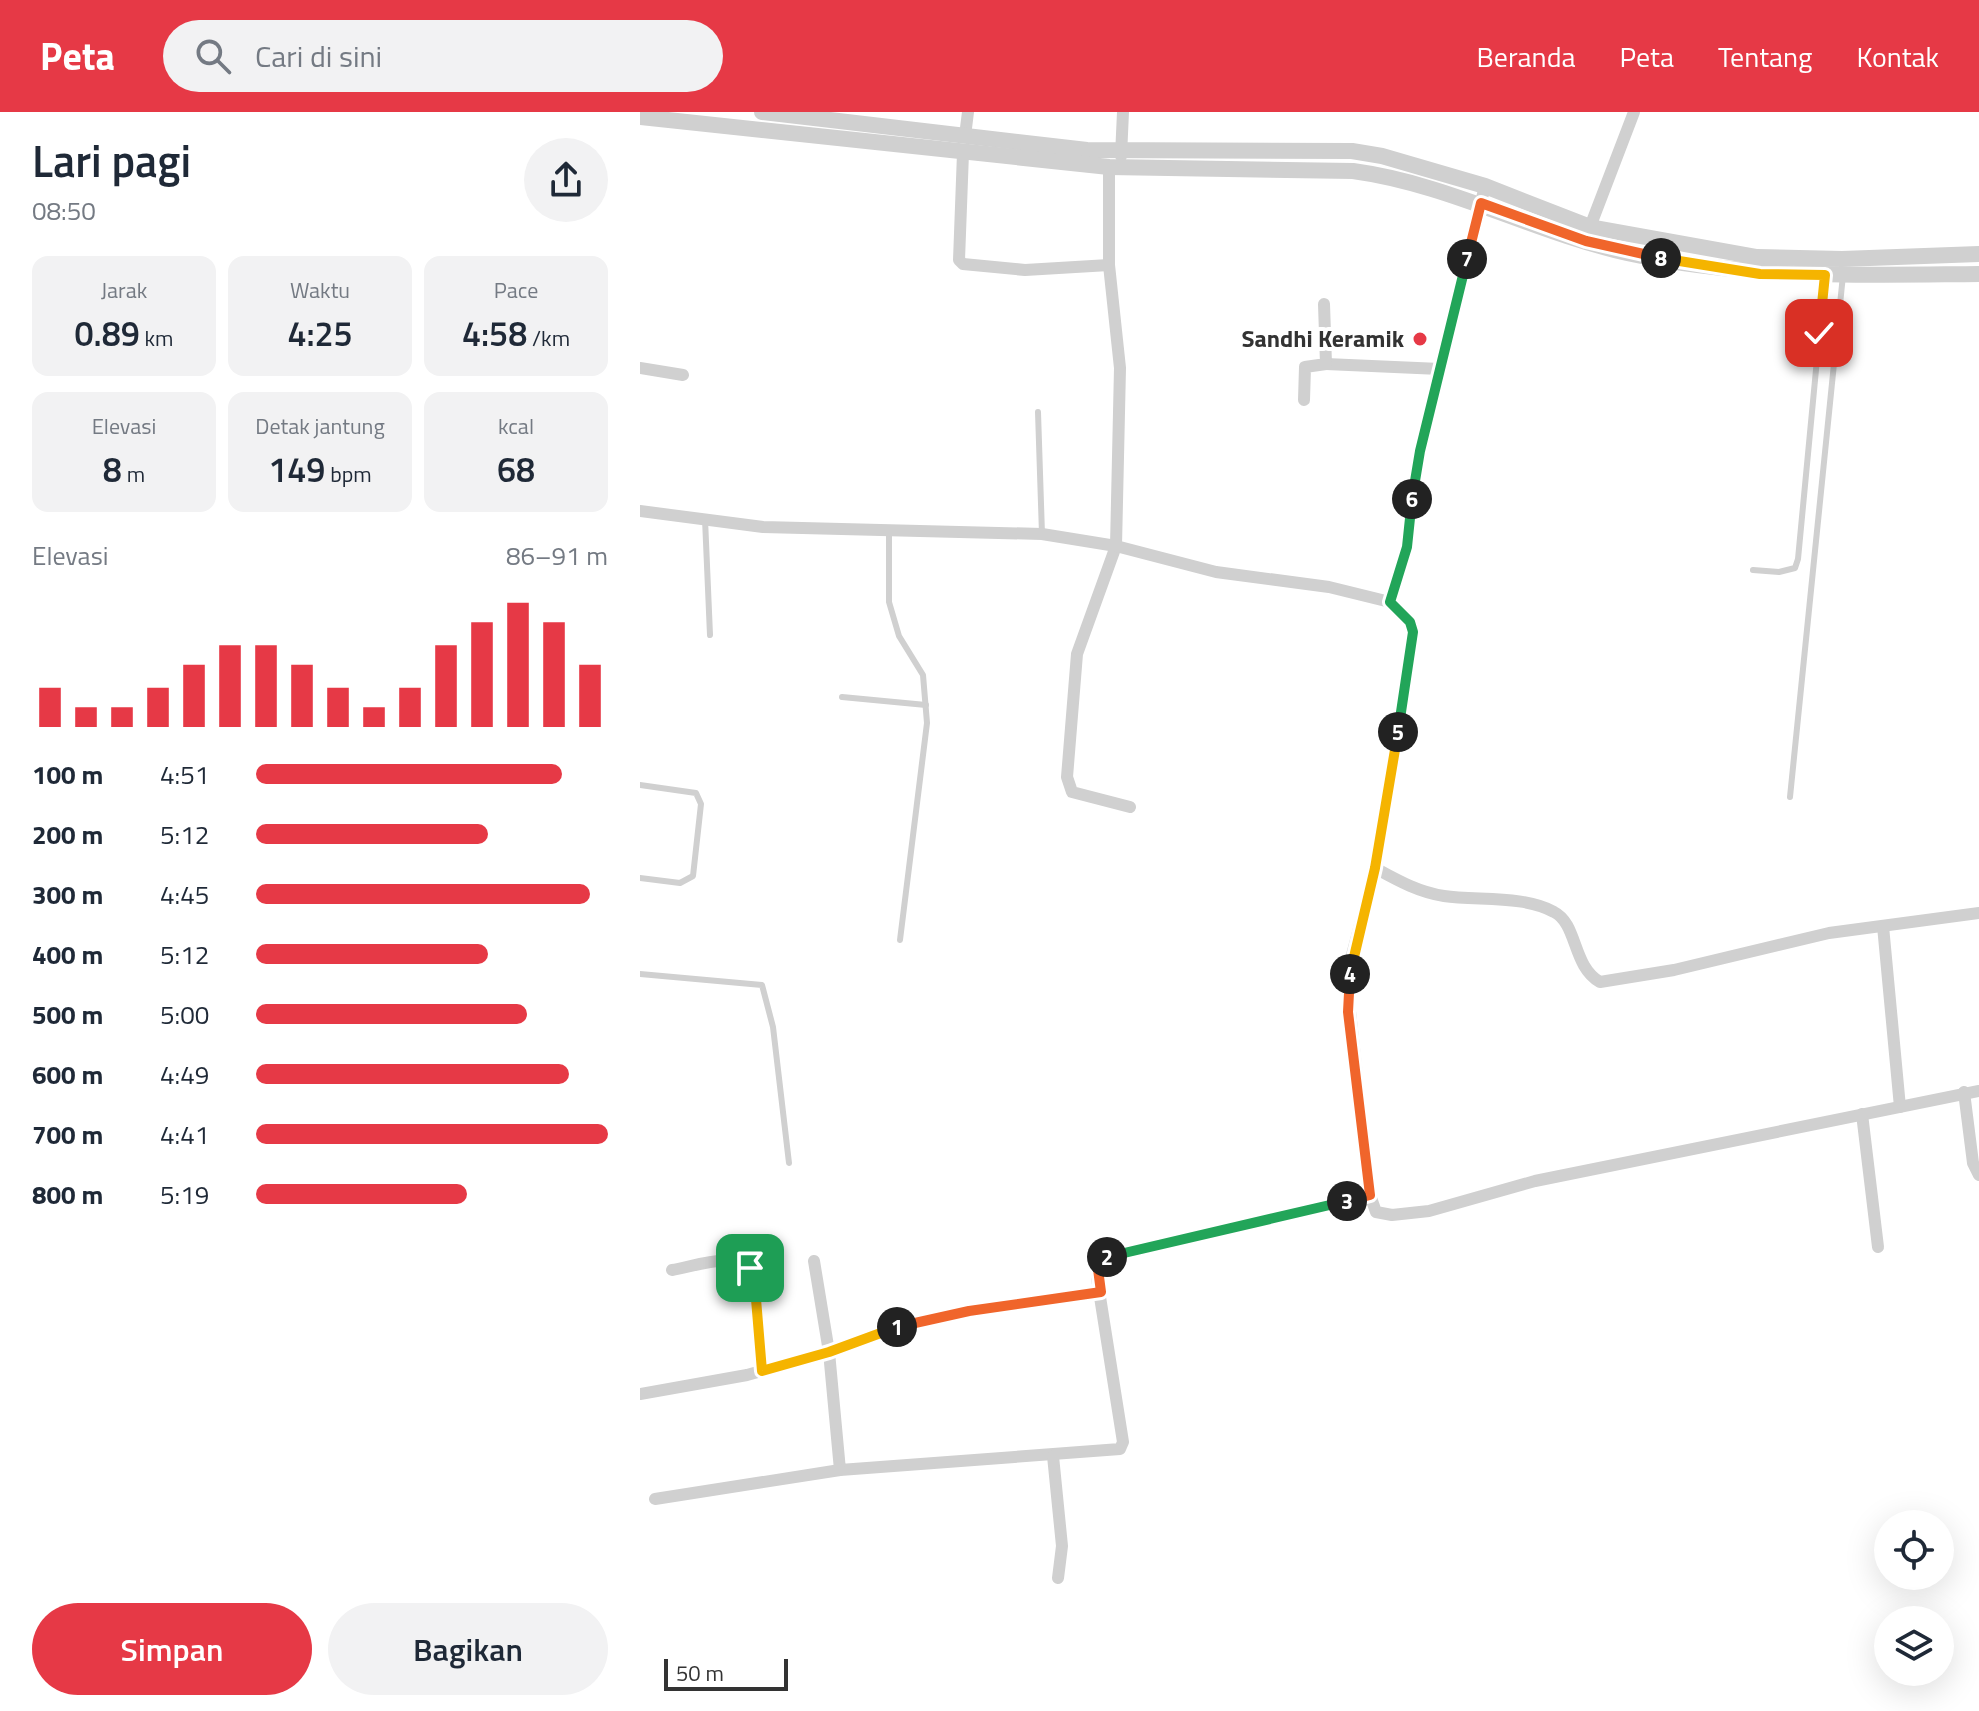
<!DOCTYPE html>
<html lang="id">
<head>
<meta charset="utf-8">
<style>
  :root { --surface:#fff; --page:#f2f2f3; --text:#1f2937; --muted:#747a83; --accent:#e63946 }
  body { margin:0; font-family:"Titillium Web",sans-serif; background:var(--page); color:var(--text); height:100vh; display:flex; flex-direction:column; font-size:30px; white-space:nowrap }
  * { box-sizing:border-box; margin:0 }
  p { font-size:26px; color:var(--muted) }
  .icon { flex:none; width:44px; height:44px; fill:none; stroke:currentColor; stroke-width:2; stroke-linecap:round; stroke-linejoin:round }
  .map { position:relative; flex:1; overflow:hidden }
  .details { display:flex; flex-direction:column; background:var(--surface); width:640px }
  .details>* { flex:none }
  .controls { position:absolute; left:1234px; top:1398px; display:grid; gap:16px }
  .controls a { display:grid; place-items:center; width:80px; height:80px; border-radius:50%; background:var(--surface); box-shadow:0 8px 32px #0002; font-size:40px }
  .scale { position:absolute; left:24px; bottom:20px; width:124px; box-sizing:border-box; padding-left:8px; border:4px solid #333; border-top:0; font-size:22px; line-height:28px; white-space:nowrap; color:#333; -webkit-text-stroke:6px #fff; paint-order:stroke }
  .pin { position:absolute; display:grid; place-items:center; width:68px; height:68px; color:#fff; margin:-34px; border-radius:16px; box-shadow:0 4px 12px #0006 }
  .km { position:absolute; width:40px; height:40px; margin:-20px; border-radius:50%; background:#222; color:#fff; font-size:22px; line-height:40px; text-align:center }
  .round { display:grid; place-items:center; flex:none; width:84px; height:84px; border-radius:42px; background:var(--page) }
  .overview { display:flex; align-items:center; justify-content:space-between; height:136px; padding:0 32px }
  h1 { font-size:44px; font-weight:600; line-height:60px }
  .metrics { display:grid; grid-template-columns:repeat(3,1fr); gap:12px; height:136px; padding:8px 32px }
  .metrics div { display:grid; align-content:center; border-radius:16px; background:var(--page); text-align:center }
  .metrics b { font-size:34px; font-weight:600 }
  .metrics small { font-size:22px; font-weight:400 }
  .metrics p { font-size:22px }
  .chart { height:224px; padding:16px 32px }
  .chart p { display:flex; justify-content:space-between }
  .chart svg { width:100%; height:144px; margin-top:8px; stroke:var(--accent); stroke-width:6 }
  .button { display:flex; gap:16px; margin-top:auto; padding:16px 32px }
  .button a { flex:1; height:92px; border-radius:48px; background:var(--accent); color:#fff; font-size:32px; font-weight:600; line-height:92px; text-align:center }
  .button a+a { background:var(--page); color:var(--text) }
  ul { padding:0 32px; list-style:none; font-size:26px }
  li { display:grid; grid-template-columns:128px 96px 1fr; align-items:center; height:60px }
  li i { height:20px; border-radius:10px; background:var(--accent) }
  header { display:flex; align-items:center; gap:48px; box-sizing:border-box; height:112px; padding:0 40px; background:var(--accent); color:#fff }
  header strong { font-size:38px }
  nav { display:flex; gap:44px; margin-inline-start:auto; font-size:28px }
  .search { width:560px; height:72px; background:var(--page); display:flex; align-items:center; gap:20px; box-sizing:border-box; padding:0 28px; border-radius:44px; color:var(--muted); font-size:30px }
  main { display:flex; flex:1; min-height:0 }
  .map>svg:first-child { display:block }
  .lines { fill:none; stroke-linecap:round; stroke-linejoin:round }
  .service { stroke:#d0d0d0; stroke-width:6 }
  .minor { stroke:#d0d0d0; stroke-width:12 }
  .tertiary { stroke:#d0d0d0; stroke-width:16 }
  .split-1-casing { stroke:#fff; stroke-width:16 }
  .split-2-casing { stroke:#fff; stroke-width:16 }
  .split-3-casing { stroke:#fff; stroke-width:16 }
  .split-4-casing { stroke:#fff; stroke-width:16 }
  .split-5-casing { stroke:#fff; stroke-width:16 }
  .split-6-casing { stroke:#fff; stroke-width:16 }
  .split-7-casing { stroke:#fff; stroke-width:16 }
  .split-8-casing { stroke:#fff; stroke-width:16 }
  .split-9-casing { stroke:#fff; stroke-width:16 }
  .split-1 { stroke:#f5b400; stroke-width:10 }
  .split-2 { stroke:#f0652b; stroke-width:10 }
  .split-3 { stroke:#22a559; stroke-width:10 }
  .split-4 { stroke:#f0652b; stroke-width:10 }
  .split-5 { stroke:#f5b400; stroke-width:10 }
  .split-6 { stroke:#22a559; stroke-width:10 }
  .split-7 { stroke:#22a559; stroke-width:10 }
  .split-8 { stroke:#f0652b; stroke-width:10 }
  .split-9 { stroke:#f5b400; stroke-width:10 }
  .poi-dot { fill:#e63946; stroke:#fff; stroke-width:3 }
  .labels { text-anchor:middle; stroke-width:8; stroke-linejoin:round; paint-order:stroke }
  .poi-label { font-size:24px; font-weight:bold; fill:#333; stroke:#fff; text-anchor:end }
</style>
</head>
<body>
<header>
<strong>Peta</strong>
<div class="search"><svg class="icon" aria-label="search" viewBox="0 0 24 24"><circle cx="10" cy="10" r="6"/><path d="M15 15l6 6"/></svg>Cari di sini</div>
<nav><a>Beranda</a><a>Peta</a><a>Tentang</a><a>Kontak</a></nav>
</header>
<main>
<section class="details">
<div class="overview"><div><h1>Lari pagi</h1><p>08:50</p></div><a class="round"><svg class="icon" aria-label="share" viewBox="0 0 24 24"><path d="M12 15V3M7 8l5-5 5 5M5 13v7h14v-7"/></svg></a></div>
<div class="metrics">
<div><p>Jarak</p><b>0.89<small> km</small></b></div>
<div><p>Waktu</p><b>4:25</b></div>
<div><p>Pace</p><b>4:58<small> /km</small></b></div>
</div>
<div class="metrics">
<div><p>Elevasi</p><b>8<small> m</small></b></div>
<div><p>Detak jantung</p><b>149<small> bpm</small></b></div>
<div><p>kcal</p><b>68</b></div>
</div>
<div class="chart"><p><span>Elevasi</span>86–91 m</p>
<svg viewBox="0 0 160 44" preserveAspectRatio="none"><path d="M5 44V32M15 44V38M25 44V38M35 44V32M45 44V25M55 44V19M65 44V19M75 44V25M85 44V32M95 44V38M105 44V32M115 44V19M125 44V12M135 44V6M145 44V12M155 44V25"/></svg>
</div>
<ul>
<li><b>100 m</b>4:51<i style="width:87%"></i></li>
<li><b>200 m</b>5:12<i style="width:66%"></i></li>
<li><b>300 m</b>4:45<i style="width:95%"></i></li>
<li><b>400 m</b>5:12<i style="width:66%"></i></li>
<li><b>500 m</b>5:00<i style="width:77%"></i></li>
<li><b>600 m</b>4:49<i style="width:89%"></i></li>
<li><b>700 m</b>4:41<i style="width:100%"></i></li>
<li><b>800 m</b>5:19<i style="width:60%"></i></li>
</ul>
<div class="button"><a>Simpan</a><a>Bagikan</a></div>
</section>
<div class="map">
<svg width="1339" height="1599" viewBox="0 0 1339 1599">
  <rect width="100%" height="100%" fill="#fff"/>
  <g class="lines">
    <g class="service">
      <path d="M398,300l4,122"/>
      <path d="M65,407l5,116"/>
      <path d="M249,419v71l10,34 24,39 4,48 -27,217"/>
      <path d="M1113,458l26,2 16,-4 3,-9 27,-284"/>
      <path d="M202,585l84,8"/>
      <path d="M0,673l56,8 5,11 -8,72 -13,7 -40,-5"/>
      <path d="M1150,685l53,-522"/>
      <path d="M0,862l122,11 11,42 16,136"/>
    </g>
    <g class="minor">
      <path d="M325,24l3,-24"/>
      <path d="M323,41l-4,107 4,4 62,6 84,-5"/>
      <path d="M481,44l2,-44"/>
      <path d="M469,55v98l11,103 -4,178 -39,108 -10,123 5,15 58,15"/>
      <path d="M845,74l-65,265 -13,96 -17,55 20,20 3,10 -38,236c22,12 43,24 69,28 33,5 80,-1 110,16 24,12 18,54 46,70l74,-12 155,-37 150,-20"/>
      <path d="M950,115l44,-115"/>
      <path d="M686,252l114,5"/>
      <path d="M0,256l43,7"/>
      <path d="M664,288l1,-33 21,-3 -2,-60"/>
      <path d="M0,399l123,16 279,7 74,12 100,26 113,15 61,15"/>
      <path d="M1243,814l17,181"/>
      <path d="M1324,980l9,71 6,12"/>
      <path d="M1222,1002l16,133"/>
      <path d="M730,1083l6,17 16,3 37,-4 106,-30 444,-90"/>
      <path d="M174,1149l15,91 67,-25 41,-10 164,-25"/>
      <path d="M32,1158c25,-4 66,-21 82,5l8,96"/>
      <path d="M0,1282l107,-19 82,-23 11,118 280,-21 3,-7 -26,-164 6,-20 267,-63 -22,-202 4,-38 23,-87"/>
      <path d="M413,1344l9,90 -4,32"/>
      <path d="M15,1387l185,-29"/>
    </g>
    <g class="tertiary">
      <path d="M122,0l325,38 265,1 30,5 103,30 105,41 167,30 85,2 137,-5"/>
      <path d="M0,5l469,50 244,4c96,13 181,61 274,82 120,26 230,22 352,21"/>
    </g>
  </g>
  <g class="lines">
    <g class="split-1-casing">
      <path id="split-1" d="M110,1156l4,7 8,96 67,-19 68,-25"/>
    </g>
    <g class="split-2-casing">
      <path id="split-2" d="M257,1215l72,-16 132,-19 -3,-23 9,-12"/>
    </g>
    <g class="split-3-casing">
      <path id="split-3" d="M467,1145l240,-56"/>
    </g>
    <g class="split-4-casing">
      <path id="split-4" d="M707,1089l23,-6 -22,-183 2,-38"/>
    </g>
    <g class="split-5-casing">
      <path id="split-5" d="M710,862l25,-106 23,-136"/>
    </g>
    <g class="split-6-casing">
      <path id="split-6" d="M758,620l15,-100 -3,-10 -20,-20 17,-55 5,-48"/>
    </g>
    <g class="split-7-casing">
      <path id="split-7" d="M772,387l8,-48 47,-192"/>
    </g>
    <g class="split-8-casing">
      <path id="split-8" d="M827,147l14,-56 105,38 75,17"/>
    </g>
    <g class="split-9-casing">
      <path id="split-9" d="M1021,146l99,16 65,1 -6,58"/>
    </g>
    <use href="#split-1" class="split-1"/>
    <use href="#split-2" class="split-2"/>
    <use href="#split-3" class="split-3"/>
    <use href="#split-4" class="split-4"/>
    <use href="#split-5" class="split-5"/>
    <use href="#split-6" class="split-6"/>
    <use href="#split-7" class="split-7"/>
    <use href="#split-8" class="split-8"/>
    <use href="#split-9" class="split-9"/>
  </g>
  <circle class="poi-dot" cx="780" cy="227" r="8"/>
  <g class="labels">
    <g class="poi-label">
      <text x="764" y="235">Sandhi Keramik</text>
    </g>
  </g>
</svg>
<div class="controls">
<a><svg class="icon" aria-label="locate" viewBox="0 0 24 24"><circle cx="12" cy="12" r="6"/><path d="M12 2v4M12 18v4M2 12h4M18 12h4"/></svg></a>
<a><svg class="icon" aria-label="layers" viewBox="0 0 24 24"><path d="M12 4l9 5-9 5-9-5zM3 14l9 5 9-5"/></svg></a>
</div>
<div class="scale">50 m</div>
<div class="pin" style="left:110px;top:1156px;background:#1e9e55"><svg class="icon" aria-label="arrive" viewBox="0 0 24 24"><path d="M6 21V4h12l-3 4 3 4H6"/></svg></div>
<div class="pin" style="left:1179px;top:221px;background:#d93025"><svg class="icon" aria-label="check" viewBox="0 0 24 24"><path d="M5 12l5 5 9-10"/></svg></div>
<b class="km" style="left:257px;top:1215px">1</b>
<b class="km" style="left:467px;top:1145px">2</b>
<b class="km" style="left:707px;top:1089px">3</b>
<b class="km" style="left:710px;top:862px">4</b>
<b class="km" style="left:758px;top:620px">5</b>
<b class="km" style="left:772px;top:387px">6</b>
<b class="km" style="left:827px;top:147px">7</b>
<b class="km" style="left:1021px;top:146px">8</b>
</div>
</main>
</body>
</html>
